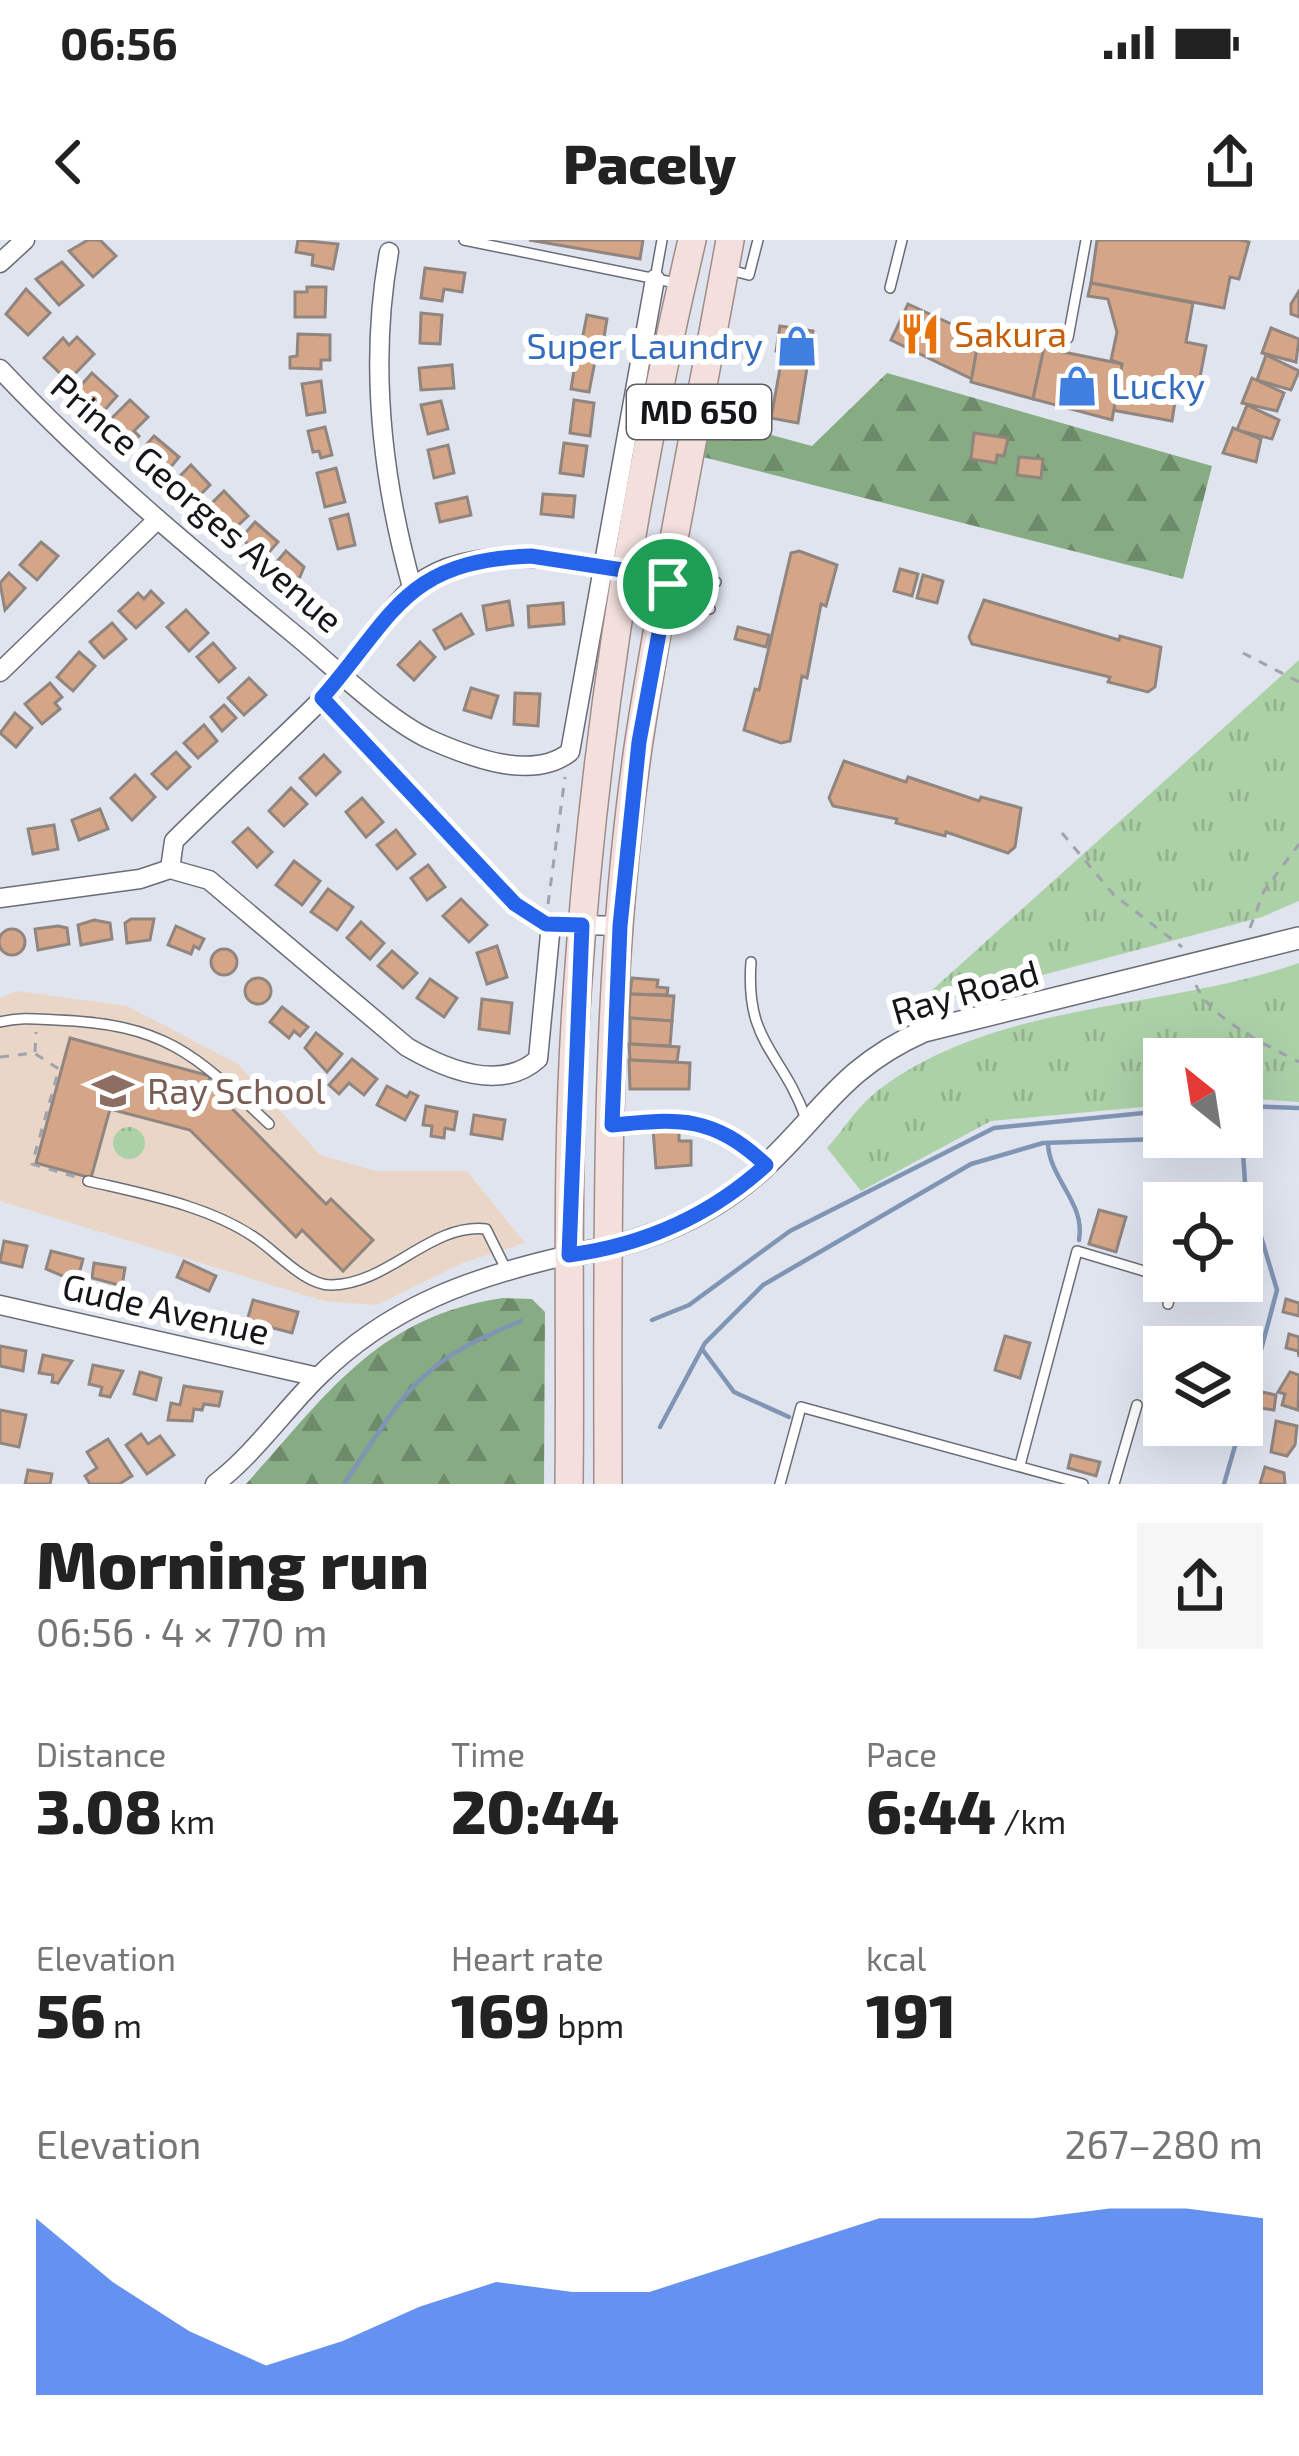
<!DOCTYPE html>
<html lang="en">
<head>
<meta charset="utf-8">
<style>
  :root { --surface:#fff; --page:#f6f6f6; --text:#222; --muted:#767676; --accent:#2563eb }
  body { margin:0; font-family:"Exo 2",sans-serif; background:var(--page); color:var(--text); height:100vh; display:flex; flex-direction:column; font-size:45px; white-space:nowrap }
  * { box-sizing:border-box; margin:0 }
  p { font-size:39px; color:var(--muted) }
  .icon { flex:none; width:66px; height:66px; fill:none; stroke:currentColor; stroke-width:2; stroke-linecap:round; stroke-linejoin:round }
  .map { position:relative; height:1244px; overflow:hidden }
  .panel { display:flex; flex-direction:column; background:var(--surface); flex:1 }
  .panel>* { flex:none }
  .needle { width:78px; rotate:330deg }
  .controls { position:absolute; left:1143px; top:798px; display:grid; gap:24px }
  .controls a { display:grid; place-items:center; width:120px; height:120px; border-radius:0px; background:var(--surface); box-shadow:0 12px 48px #0002; font-size:60px }
  .pin { position:absolute; display:grid; place-items:center; width:102px; height:102px; color:#fff; margin:-51px; border:6px solid #fff; border-radius:50%; box-shadow:0 3px 12px #0007 }
  .round { display:grid; place-items:center; flex:none; width:126px; height:126px; border-radius:0px; background:var(--page) }
  .headline { display:flex; align-items:center; justify-content:space-between; height:204px; padding:0 36px }
  h1 { font-size:66px; font-weight:800; line-height:90px }
  .figures { display:grid; grid-template-columns:repeat(3,1fr); gap:18px; height:204px; padding:12px 36px }
  .figures div { display:grid; align-content:center }
  .figures b { font-size:60px; font-weight:800 }
  .figures small { font-size:33px; font-weight:400 }
  .figures p { font-size:33px }
  .chart { height:336px; padding:24px 36px }
  .chart p { display:flex; justify-content:space-between }
  .chart svg { width:100%; height:216px; margin-top:12px; fill:var(--accent); opacity:.7 }
  .status { display:flex; justify-content:space-between; align-items:center; height:84px; padding:0 60px; background:var(--surface); direction:ltr }
  .status svg { height:33px; fill:currentColor }
  header { display:flex; justify-content:space-between; align-items:center; height:156px; padding:0 36px; background:var(--surface); font-size:54px; font-weight:800 }
  .map>svg:first-child { display:block }
  .education { fill:#ead6c7 }
  .grass { fill:url(#grass-tufts) }
  .forest { fill:url(#forest-firs) }
  .lines { fill:none; stroke-linecap:round; stroke-linejoin:round }
  .stream { stroke:#8095b4; stroke-width:4.5 }
  .building { fill:#d4a587; stroke:#90857f; stroke-width:3 }
  .service-casing { stroke:#6a6d77; stroke-width:12 }
  .minor-casing { stroke:#6a6d77; stroke-width:21 }
  .tertiary-casing { stroke:#6a6d77; stroke-width:24 }
  .primary-casing { stroke:#a08c89; stroke-width:30 }
  .path { stroke:#a0a3ac; stroke-width:3; stroke-dasharray:9 9; stroke-linecap:butt }
  .service { stroke:#fff; stroke-width:9 }
  .minor { stroke:#fff; stroke-width:18 }
  .tertiary { stroke:#fff; stroke-width:21 }
  .primary { stroke:#f3e0dd; stroke-width:27 }
  .route-casing { stroke:#fff; stroke-width:24 }
  .route { stroke:#2563eb; stroke-width:15 }
  .labels { text-anchor:middle; stroke-width:12; stroke-linejoin:round; paint-order:stroke }
  .shield { fill:#fff; stroke:#5a5c5e; stroke-width:3 }
  .shield-label { font-size:33px; font-weight:bold; fill:#141619 }
  .food-label { font-size:36px; fill:#c56008; stroke:#fff; text-anchor:start }
  .shop-label { font-size:36px; fill:#366cbe; stroke:#fff; text-anchor:end }
  .street-label { font-size:36px; fill:#141619; stroke:#fff }
  .education-label { font-size:36px; fill:#785e54; stroke:#fff; text-anchor:start }
</style>
</head>
<body>
<div class="status"><b>06:56</b><svg viewBox="0 0 49 12"><path d="M0 12V9h3v3zM5 12V6h3v6zM10 12V3h3v9zM15 12V0h3v12zM26 1h20v11H26zM47 4h2v5h-2z"/></svg></div>
<header><svg class="icon" aria-label="back" viewBox="0 0 24 24"><path d="M15 5l-7 7 7 7"/></svg>Pacely<svg class="icon" aria-label="share" viewBox="0 0 24 24"><path d="M12 15V3M7 8l5-5 5 5M5 13v7h14v-7"/></svg></header>
<div class="map">
<svg width="1299" height="1244" viewBox="0 0 1299 1244">
  <defs>
    <pattern id="grass-tufts" width="24" height="20" patternUnits="userSpaceOnUse" patternTransform="scale(3)"><rect width="24" height="20" fill="#acd1a7"/><path d="M3 7l-1-3M5 7V3M7 7l1-3M15 17l-1-3M17 17v-4M19 17l1-3" fill="none" stroke="#93b38f"/></pattern>
    <pattern id="forest-firs" width="22" height="20" patternUnits="userSpaceOnUse" patternTransform="scale(3)"><rect width="22" height="20" fill="#87ac83"/><path d="M5 1l3.5 6h-7zM16 11l3.5 6h-7z" fill="#6d8b6a"/></pattern>
  </defs>
  <rect width="100%" height="100%" fill="#e0e4ef"/>
  <path class="education" d="M17,751l110,15 111,58 82,91 56,16h91l58,72 -63,20 -85,42 -53,-4 -324,-100v-203z"/>
  <g class="grass">
    <path d="M1299,420v241l-37,16 -322,85 -9,-11z"/>
    <path d="M1299,723v139l-57,-4v-39h-78v46l-173,16 -130,70 -34,-43c16,-18 31,-42 49,-56 119,-92 286,-81 423,-129z"/>
    <circle cx="129" cy="903" r="16"/>
  </g>
  <g class="forest">
    <path d="M887,133l325,93 -29,113 -480,-122 9,-38 100,27z"/>
    <path d="M503,1058l29,1 13,13 -1,172h-298c80,-88 131,-168 257,-186z"/>
  </g>
  <g class="lines">
    <g class="stream">
      <path d="M1242,866l57,2"/>
      <path d="M1242,896l20,-29"/>
      <path d="M1242,897l3,46 32,107 -35,131"/>
      <path d="M1048,903c1,36 38,60 31,97"/>
      <path d="M652,1080l37,-15 101,-74 204,-103 170,-17"/>
      <path d="M702,1109l32,43 55,25"/>
      <path d="M660,1187l45,-84 58,-58 208,-121 72,-21 174,-6"/>
      <path d="M344,1244c62,-92 70,-120 177,-163"/>
      <path d="M1224,1244l17,-59"/>
    </g>
  </g>
  <g class="building">
    <path d="M88,0h12l16,16 -23,21 -24,-26z"/>
    <path d="M298,0l40,4 -5,25 -21,-4 1,-10 -17,-3z"/>
    <path d="M529,0h114l-3,19z"/>
    <path d="M1097,0h143l9,2 -10,37 -9,-2 -6,31 -133,-25z"/>
    <path d="M62,22l21,23 -24,20 -23,-26z"/>
    <path d="M425,28l40,5 -3,19 -18,-3 -2,12 -21,-3z"/>
    <path d="M1091,43l102,20 -7,39 20,4 -9,47 -20,-4 -5,32 -60,-11 10,-46 -11,-4 6,-28 -9,-33 -20,-3z"/>
    <path d="M307,47h19l-1,30h-30v-25h12z"/>
    <path d="M26,49l24,24 -22,22 -22,-21z"/>
    <path d="M1299,51v26l-8,-3v-10z"/>
    <path d="M908,64l71,33 -7,42 -81,-39z"/>
    <path d="M421,73l21,2 -2,29 -20,-1z"/>
    <path d="M587,75l20,4 -5,30 -21,-4z"/>
    <path d="M780,86l33,5 -15,92 -27,-5 12,-66 -7,-1z"/>
    <path d="M1271,88l28,11 -3,23 -34,-9z"/>
    <path d="M298,94l32,1v25h-9v9l-31,-1v-11l7,-1z"/>
    <path d="M77,97l17,17 -26,27 -24,-23 19,-20 6,7z"/>
    <path d="M979,97l65,11 -11,51 -62,-17z"/>
    <path d="M1044,108l78,16 -10,56 -79,-21z"/>
    <path d="M1266,115l33,16 -8,19 -34,-10z"/>
    <path d="M576,118l19,3 -6,31 -18,-3z"/>
    <path d="M452,125l2,23 -33,2 -2,-22z"/>
    <path d="M92,133l25,23 -17,19 -25,-23z"/>
    <path d="M1252,138l32,15 -7,18 -35,-8z"/>
    <path d="M321,141l4,31 -18,3 -5,-31z"/>
    <path d="M130,160l18,17 -14,14 5,5 -8,8 -23,-22z"/>
    <path d="M574,160l20,3 -4,33 -20,-3z"/>
    <path d="M441,161l7,28 -20,5 -7,-29z"/>
    <path d="M1247,165l32,15 -7,19 -35,-9z"/>
    <path d="M325,187l7,28 -11,3 -2,-7 -6,1 -5,-21z"/>
    <path d="M1233,188l28,11 -5,23 -33,-9z"/>
    <path d="M974,193l34,5 -4,18 -7,-1 -1,8 -25,-4z"/>
    <path d="M154,196l25,21 -14,17 -25,-22z"/>
    <path d="M564,203l23,3 -4,30 -23,-3z"/>
    <path d="M448,205l6,28 -20,5 -6,-28z"/>
    <path d="M1019,217l24,2 -2,19 -24,-3z"/>
    <path d="M191,225l19,20 -16,16 -19,-20z"/>
    <path d="M336,228l9,34 -20,5 -8,-34z"/>
    <path d="M224,251l24,25 -16,15 -24,-24z"/>
    <path d="M543,254l32,2 -2,21 -32,-3z"/>
    <path d="M467,257l4,18 -31,7 -4,-18z"/>
    <path d="M348,274l7,31 -17,4 -8,-30z"/>
    <path d="M255,282l23,20 -14,16 -23,-20z"/>
    <path d="M41,302l17,14 -21,24 -17,-15z"/>
    <path d="M286,311l18,16 -7,17 -23,-19z"/>
    <path d="M799,311l38,14 -11,41 -5,-2 -14,74 -5,-2 -12,65 -9,2 -37,-13 11,-41 4,1 32,-137z"/>
    <path d="M900,329l18,5 -6,22 -18,-5z"/>
    <path d="M9,333l16,15 -20,22 -5,-27z"/>
    <path d="M923,335l20,6 -6,22 -20,-5z"/>
    <path d="M151,351l12,12 -27,25 -17,-17 19,-18 6,6z"/>
    <path d="M984,360l135,40 1,-4 41,11 -6,40 -7,5 -40,-10 2,-5 -138,-33 -3,-7z"/>
    <path d="M509,361l4,24 -26,5 -4,-24z"/>
    <path d="M563,363l1,21 -35,3 -1,-21z"/>
    <path d="M186,370l22,23 -19,18 -22,-24z"/>
    <path d="M461,374l12,20 -28,15 -11,-19z"/>
    <path d="M112,383l14,16 -22,19 -14,-16z"/>
    <path d="M738,387l31,8 -3,12 -31,-8z"/>
    <path d="M420,402l15,15 -21,23 -16,-15z"/>
    <path d="M213,403l22,25 -16,14 -22,-25z"/>
    <path d="M79,412l16,14 -22,25 -16,-14z"/>
    <path d="M249,438l17,17 -22,20 -16,-17z"/>
    <path d="M50,443l12,14 -7,6 5,6 -18,15 -17,-20z"/>
    <path d="M471,448l27,8 -7,22 -27,-8z"/>
    <path d="M515,453l25,1 -2,32 -24,-2z"/>
    <path d="M224,465l12,13 -14,13 -11,-14z"/>
    <path d="M15,473l17,15 -16,19 -16,-14z"/>
    <path d="M204,485l13,16 -19,17 -14,-15z"/>
    <path d="M176,512l14,15 -23,22 -15,-15z"/>
    <path d="M324,515l16,17 -24,23 -16,-17z"/>
    <path d="M844,521l62,21 2,-5 71,24 2,-4 40,11 -6,39 -7,6 -62,-21 -1,4 -49,-13 1,-4 -64,-13 -4,-8z"/>
    <path d="M135,535l20,22 -23,23 -21,-22z"/>
    <path d="M291,548l16,16 -23,22 -15,-15z"/>
    <path d="M362,558l21,24 -17,15 -20,-25z"/>
    <path d="M100,569l8,20 -29,11 -7,-20z"/>
    <path d="M54,585l4,24 -25,5 -5,-25z"/>
    <path d="M248,588l24,24 -15,15 -24,-25z"/>
    <path d="M396,590l19,24 -18,15 -20,-24z"/>
    <path d="M294,621l26,20 -18,24 -26,-20z"/>
    <path d="M428,625l17,22 -18,13 -16,-22z"/>
    <path d="M328,649l25,18 -16,23 -26,-18z"/>
    <path d="M461,659l26,26 -18,17 -26,-26z"/>
    <path d="M131,679h23l-4,21 -23,3 -2,-20z"/>
    <path d="M94,680l16,3 2,16 -31,6 -3,-20z"/>
    <path d="M361,682l23,21 -14,16 -23,-21z"/>
    <path d="M58,686l9,2 2,16 -31,6 -3,-21z"/>
    <path d="M176,686l28,13 -5,10 -5,-3 -3,8 -23,-9z"/>
    <circle cx="12" cy="702" r="13"/>
    <path d="M497,706l10,31 -20,7 -10,-31z"/>
    <circle cx="224" cy="722" r="13"/>
    <path d="M392,711l25,22 -14,15 -25,-22z"/>
    <path d="M632,738l26,2 -1,7 11,1 -1,7 -37,-1z"/>
    <circle cx="258" cy="751" r="13"/>
    <path d="M430,739l27,19 -13,19 -27,-19z"/>
    <path d="M630,754l44,2 -2,25 -43,-3z"/>
    <path d="M482,759l30,4 -3,30 -30,-4z"/>
    <path d="M282,767l26,20 -8,9 -6,-5 -5,7 -19,-16z"/>
    <path d="M630,778l42,3 -2,25 -40,-2z"/>
    <path d="M316,793l26,21 -15,18 -22,-24z"/>
    <path d="M70,798l140,38 -2,8 118,120 5,-5 42,41 -30,31 -41,-41 -6,7 -106,-107 -80,-21 -19,69 -55,-15z"/>
    <path d="M629,804l50,3 -2,15 -47,-2z"/>
    <path d="M352,819l25,20 -13,16 -15,-12 -10,11 -10,-9z"/>
    <path d="M629,820l61,3 -1,26h-59z"/>
    <path d="M387,846l20,11 3,-5 8,4 -13,24 -28,-15z"/>
    <path d="M426,866l31,6 -3,18 -9,-2 -1,10 -13,-2 1,-10 -9,-1z"/>
    <path d="M474,875l31,5 -3,19 -31,-5z"/>
    <path d="M653,889h26v12h12v24l-35,3z"/>
    <path d="M1099,970l27,7 -10,35 -27,-8z"/>
    <path d="M4,1001l23,5 -5,21 -22,-5z"/>
    <path d="M51,1011l32,8 -6,23 -31,-13z"/>
    <path d="M184,1021l32,15 -7,15 -32,-14z"/>
    <path d="M94,1023l31,5 -3,18 -30,-8z"/>
    <path d="M1286,1059l13,4v13l-16,-4z"/>
    <path d="M253,1060l45,12 -6,21 -45,-12z"/>
    <path d="M1289,1094l10,3v20l-1,-6 -12,-3z"/>
    <path d="M1005,1096l25,7 -10,35 -25,-8z"/>
    <path d="M0,1106l26,5 -3,20 -23,-5z"/>
    <path d="M43,1115l29,6 -14,22 -6,-1 1,-7 -14,-2z"/>
    <path d="M93,1125l30,6 -13,26 -10,-2 2,-8 -13,-3z"/>
    <path d="M140,1132l21,6 -5,22 -22,-6z"/>
    <path d="M1290,1132l9,3 -1,35 -16,-5 3,-11 -7,-2z"/>
    <path d="M184,1146l38,6 -3,14 -15,-2 -2,6 -8,-1 -2,12 -24,-1 3,-17 9,2z"/>
    <path d="M1262,1152l14,3 -2,15 -14,-2z"/>
    <path d="M0,1170l26,5 -7,32 -19,-4z"/>
    <path d="M1276,1181l21,5 -2,19 -8,11 -16,-4z"/>
    <path d="M141,1194l7,10 12,-8 14,19 -27,19 -21,-29z"/>
    <path d="M108,1199l24,37 -13,8h-29l-5,-8 12,-8 -10,-16z"/>
    <path d="M1071,1215l29,7 -4,14 -28,-8z"/>
    <path d="M1265,1227l19,6 1,11h-25z"/>
    <path d="M28,1230l24,4 -2,10h-25z"/>
  </g>
  <g class="lines">
    <g class="service-casing">
      <g id="service">
        <path d="M464,0l212,43"/>
        <path d="M730,30l19,5 9,-35"/>
        <path d="M655,39l7,-39"/>
        <path d="M890,48l12,-48"/>
        <path d="M1068,98l18,-98"/>
        <path d="M706,162l31,8"/>
        <path d="M629,331l39,12 30,-6 18,5"/>
        <path d="M671,348l13,15 26,6"/>
        <path d="M751,722c-6,82 31,89 55,157"/>
        <path d="M0,782c20,-5 36,-3 56,-2 108,4 138,33 213,104"/>
        <path d="M612,885c69,-6 101,-9 154,40"/>
        <path d="M88,941c55,13 118,24 166,56 22,14 51,49 78,48 57,-1 98,-62 154,-56l20,40"/>
        <path d="M1168,1064l5,-23"/>
        <path d="M1020,1225l57,-214 87,26"/>
        <path d="M780,1244l21,-77 282,77"/>
        <path d="M1114,1244l23,-79"/>
      </g>
    </g>
    <g class="minor-casing">
      <g id="minor">
        <path d="M389,12c-20,111 -7,227 23,335"/>
        <path d="M0,23l25,-23"/>
        <path d="M0,129c93,99 196,184 300,270 37,31 89,82 131,101 41,18 102,41 139,12l85,-473"/>
        <path d="M0,432l157,-152"/>
        <path d="M322,458l193,206 31,20 74,2"/>
        <path d="M170,629l4,-28c48,-48 99,-93 147,-141 32,-34 54,-75 87,-108 50,-49 143,-35 205,-24"/>
        <path d="M0,658l140,-19 30,-10 39,11 198,167c38,22 93,46 131,12l13,-135"/>
        <path d="M0,1065l318,72"/>
        <path d="M215,1244c39,-30 68,-72 102,-106 72,-72 155,-101 252,-123"/>
      </g>
    </g>
    <g class="tertiary-casing">
      <path id="tertiary" d="M569,1015c72,-10 138,-36 193,-86 61,-56 79,-101 162,-138l375,-93"/>
    </g>
    <g class="primary-casing">
      <g id="primary">
        <path d="M569,1244c2,-163 -4,-327 8,-490 17,-253 57,-508 115,-754"/>
        <path d="M608,1244c0,-247 -5,-498 31,-743 26,-168 61,-334 91,-501"/>
      </g>
    </g>
    <g class="path">
      <path d="M1243,413l56,29"/>
      <path d="M1062,593l52,62 68,52"/>
      <path d="M548,664l17,-127"/>
      <path d="M1250,688l14,-37 35,-47"/>
      <path d="M1196,745c14,34 72,61 103,77"/>
      <path d="M35,812l1,-20"/>
      <path d="M0,817l34,-4 25,16 -27,95 44,13"/>
    </g>
    <use href="#service" class="service"/>
    <use href="#minor" class="minor"/>
    <use href="#tertiary" class="tertiary"/>
    <use href="#primary" class="primary"/>
  </g>
  <g class="lines">
    <g class="route-casing">
      <path id="route" d="M531,316l98,15 39,13 -29,158 -19,184 -8,199c69,-7 101,-9 154,40 -57,52 -122,80 -197,90l13,-330 -36,-1 -31,-20 -193,-206c73,-84 82,-137 209,-142z"/>
    </g>
    <use href="#route" class="route"/>
  </g>
  <defs>
    <g id="restaurant-bare" transform="scale(3.24)"><path d="M-5-6h1v4h1v-4h1v4h1v-4h1v5L-1.5 .5V6h-2V.5L-5-1ZM5-6V6H3V1.5H1.5Q1.5-4 5-6Z" fill="#e8710a" stroke="#fff" stroke-width="2.5" paint-order="stroke"/></g>
    <g id="shop-bare" transform="scale(3.24)"><path d="M-5-2.5h2.3a2.7 3.5 0 0 1 5.4 0H5L5.5 6h-11ZM-1.5-2.5h3a1.5 2.3 0 0 0-3 0Z" fill="#3f7fe0" stroke="#fff" stroke-width="2.5" paint-order="stroke"/></g>
    <g id="school-bare" transform="scale(3.24)"><path d="M0-5L7-2L0 1L-7-2ZM-4 1L0 2.5L4 1V4Q0 6-4 4Z" fill="#8d6e63" stroke="#fff" stroke-width="2.5" paint-order="stroke"/></g>
  </defs>
  <g fill-rule="evenodd">
    <use href="#restaurant-bare" x="920" y="94"/>
    <use href="#shop-bare" x="797" y="106"/>
    <use href="#shop-bare" x="1077" y="146"/>
    <use href="#school-bare" x="113" y="851"/>
  </g>
  <g class="labels">
    <rect class="shield" x="627" y="145" width="144" height="54" rx="9"/>
    <g class="shield-label">
      <text x="699" y="184">MD 650</text>
    </g>
    <g class="food-label">
      <text x="954" y="107">Sakura</text>
    </g>
    <g class="shop-label">
      <text x="763" y="119">Super Laundry</text>
      <text x="1111" y="159" text-anchor="start">Lucky</text>
    </g>
    <g class="street-label">
      <text transform="translate(197 263) rotate(41)" y="13">Prince Georges Avenue</text>
      <text transform="translate(965 752) rotate(-16)" y="13">Ray Road</text>
      <text transform="translate(166 1069) rotate(13)" y="13">Gude Avenue</text>
    </g>
    <g class="education-label">
      <text x="147" y="864">Ray School</text>
    </g>
  </g>
</svg>
<div class="controls">
<a><svg class="needle" viewBox="-14 -14 28 28"><path d="M0-13l5 13h-10z" fill="#e53935"/><path d="M0 13l5-13h-10z" fill="#767676"/></svg></a>
<a><svg class="icon" aria-label="locate" viewBox="0 0 24 24"><circle cx="12" cy="12" r="6"/><path d="M12 2v4M12 18v4M2 12h4M18 12h4"/></svg></a>
<a><svg class="icon" aria-label="layers" viewBox="0 0 24 24"><path d="M12 4l9 5-9 5-9-5zM3 14l9 5 9-5"/></svg></a>
</div>
<div class="pin" style="left:668px;top:344px;background:#1e9e55"><svg class="icon" aria-label="arrive" viewBox="0 0 24 24"><path d="M6 21V4h12l-3 4 3 4H6"/></svg></div>
</div>
<section class="panel">
<div class="headline"><div><h1>Morning run</h1><p>06:56 · 4 × 770 m</p></div><a class="round"><svg class="icon" aria-label="share" viewBox="0 0 24 24"><path d="M12 15V3M7 8l5-5 5 5M5 13v7h14v-7"/></svg></a></div>
<div class="figures">
<div><p>Distance</p><b>3.08<small> km</small></b></div>
<div><p>Time</p><b>20:44</b></div>
<div><p>Pace</p><b>6:44<small> /km</small></b></div>
</div>
<div class="figures">
<div><p>Elevation</p><b>56<small> m</small></b></div>
<div><p>Heart rate</p><b>169<small> bpm</small></b></div>
<div><p>kcal</p><b>191</b></div>
</div>
<div class="chart"><p><span>Elevation</span>267–280 m</p>
<svg viewBox="0 0 160 44" preserveAspectRatio="none"><path d="M0 44V8L10 21L20 31L30 38L40 33L50 26L60 21L70 23L80 23L90 18L100 13L110 8L120 8L130 8L140 6L150 6L160 8V44z"/></svg>
</div>
</section>
</body>
</html>
